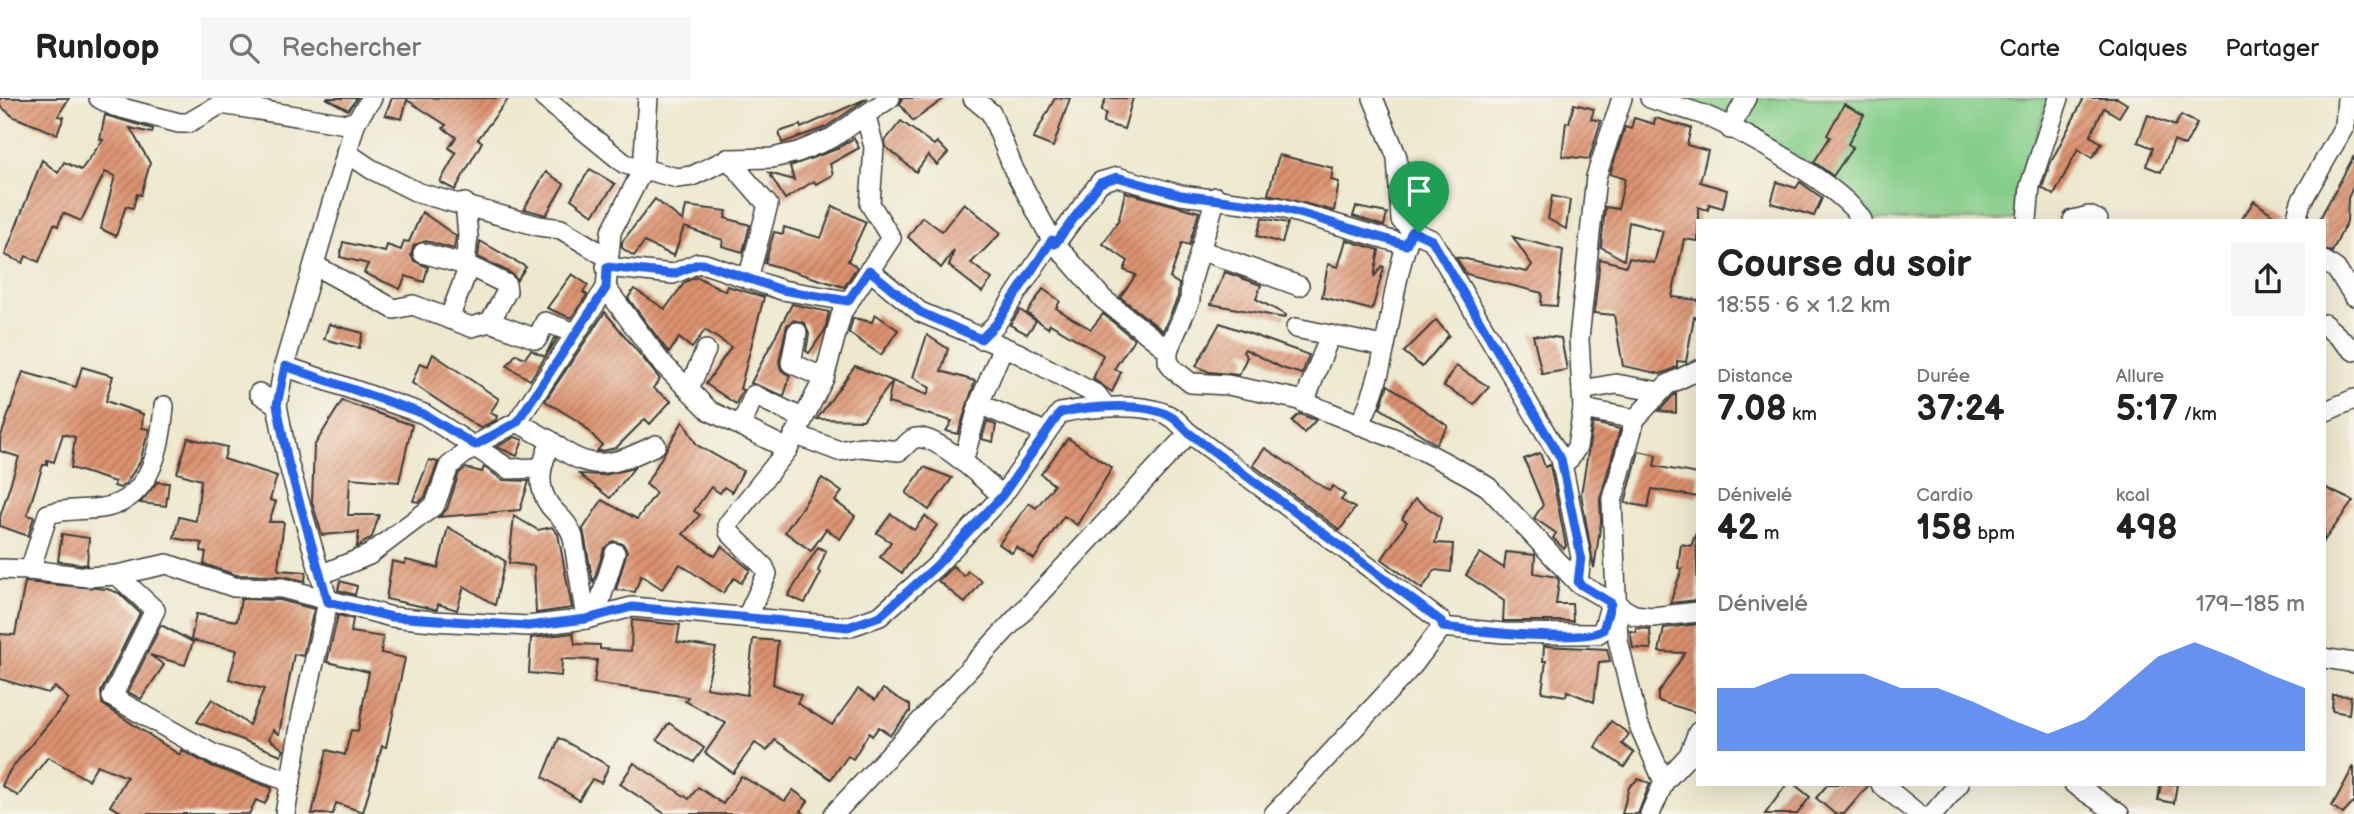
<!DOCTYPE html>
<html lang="fr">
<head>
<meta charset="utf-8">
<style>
  :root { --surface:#fff; --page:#f6f6f6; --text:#222; --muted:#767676; --line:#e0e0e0; --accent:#2563eb }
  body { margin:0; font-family:"Balsamiq Sans",sans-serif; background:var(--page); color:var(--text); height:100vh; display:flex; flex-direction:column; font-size:26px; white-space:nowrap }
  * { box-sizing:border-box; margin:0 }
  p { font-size:23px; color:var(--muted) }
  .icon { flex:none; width:38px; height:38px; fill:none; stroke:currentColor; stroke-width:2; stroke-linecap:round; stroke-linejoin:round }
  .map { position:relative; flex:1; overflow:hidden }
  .details { position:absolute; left:1696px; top:121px; width:630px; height:567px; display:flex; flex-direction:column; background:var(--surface); border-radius:0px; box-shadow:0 7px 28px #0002 }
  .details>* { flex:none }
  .pin { position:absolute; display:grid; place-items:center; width:60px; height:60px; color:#fff; margin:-72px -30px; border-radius:50% 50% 50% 0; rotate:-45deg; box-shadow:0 0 7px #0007 }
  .pin .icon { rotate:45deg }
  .round { display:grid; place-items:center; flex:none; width:74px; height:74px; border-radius:0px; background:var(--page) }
  .summary { display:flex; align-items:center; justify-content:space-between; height:119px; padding:0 21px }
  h1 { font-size:38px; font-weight:800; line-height:52px }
  .stats { display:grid; grid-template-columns:repeat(3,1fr); gap:10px; height:119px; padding:7px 21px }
  .stats div { display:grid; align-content:center }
  .stats b { font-size:35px; font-weight:800 }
  .stats small { font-size:19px; font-weight:400 }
  .stats p { font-size:19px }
  .chart { height:196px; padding:14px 21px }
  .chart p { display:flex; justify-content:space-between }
  .chart svg { width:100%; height:126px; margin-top:7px; fill:var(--accent); opacity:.7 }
  header { display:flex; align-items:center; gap:42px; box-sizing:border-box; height:98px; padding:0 35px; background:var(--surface); border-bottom:2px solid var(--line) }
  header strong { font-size:33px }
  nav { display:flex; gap:38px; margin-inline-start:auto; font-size:24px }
  .search { width:490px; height:63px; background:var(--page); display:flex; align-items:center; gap:18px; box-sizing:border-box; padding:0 24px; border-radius:0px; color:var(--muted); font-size:26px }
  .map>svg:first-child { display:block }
  .green { fill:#85ce8a; stroke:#507553; stroke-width:2 }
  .building { fill:url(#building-hatch) }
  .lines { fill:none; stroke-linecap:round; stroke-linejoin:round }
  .minor-casing { stroke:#3b3b37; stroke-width:22 }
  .minor { stroke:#fff; stroke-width:19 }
  .route-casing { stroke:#fff; stroke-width:14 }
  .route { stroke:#2563eb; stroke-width:9 }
</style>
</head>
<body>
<header>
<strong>Runloop</strong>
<div class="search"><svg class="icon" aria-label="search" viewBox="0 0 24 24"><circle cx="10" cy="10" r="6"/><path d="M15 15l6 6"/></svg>Rechercher</div>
<nav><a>Carte</a><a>Calques</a><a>Partager</a></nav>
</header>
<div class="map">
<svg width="2354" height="716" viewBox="0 0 2354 716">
  <defs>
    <pattern id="building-hatch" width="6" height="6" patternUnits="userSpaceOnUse" patternTransform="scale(1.75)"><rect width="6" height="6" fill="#dc9270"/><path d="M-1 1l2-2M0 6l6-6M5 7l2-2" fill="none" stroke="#b2765b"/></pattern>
  </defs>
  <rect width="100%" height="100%" fill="#f7f3e8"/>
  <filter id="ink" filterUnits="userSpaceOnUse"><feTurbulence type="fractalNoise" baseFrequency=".0143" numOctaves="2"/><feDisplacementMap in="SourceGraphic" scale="14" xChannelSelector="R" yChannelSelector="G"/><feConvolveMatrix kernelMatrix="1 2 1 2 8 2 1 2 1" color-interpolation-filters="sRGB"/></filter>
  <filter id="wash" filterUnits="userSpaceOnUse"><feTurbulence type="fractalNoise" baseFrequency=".00686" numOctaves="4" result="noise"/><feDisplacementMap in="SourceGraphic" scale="28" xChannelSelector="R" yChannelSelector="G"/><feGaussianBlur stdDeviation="1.57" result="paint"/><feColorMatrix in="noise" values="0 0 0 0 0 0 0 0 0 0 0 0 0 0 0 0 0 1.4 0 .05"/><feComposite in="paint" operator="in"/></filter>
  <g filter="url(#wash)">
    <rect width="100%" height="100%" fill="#ede8ce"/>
    <g class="green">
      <path d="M1680,0h54l-10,17z"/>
      <path d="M1755,0h293l-27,94 -1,28h-152l-129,-93z"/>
    </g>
    <g id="blocks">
      <g class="building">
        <path d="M0,0h69l-11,18 6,1 -7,17 -43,-17 -14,-11z"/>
        <path d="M326,0h31l-9,12z"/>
        <path d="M392,0h117l-31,41 4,3 -27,48 -15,-8 16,-29 -7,-5 7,-11 -13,-9 3,-3 -39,-25 -5,19 -17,-4z"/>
        <path d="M868,0l-42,29 -44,16 -3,-11 21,-7 1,3z"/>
        <path d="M902,0h43l-32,23 -13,-17z"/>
        <path d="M1055,0h15l-17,49 -20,-8z"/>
        <path d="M1106,0h27l-9,31 -21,-6 3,-10 -5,-2z"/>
        <path d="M2084,0h33l10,6 -8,13 -15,-9 -14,28 12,7 -10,15 -14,-9 -24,46 -12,-7 8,-24z"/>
        <path d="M1574,6l20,5 -3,10 10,2 -12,38 -27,-3 4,-34 3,1z"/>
        <path d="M1844,6l20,11 -16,29 5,3 -20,29 -19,-14 16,-25 -3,-2z"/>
        <path d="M105,17l48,14 -1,4 -22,-5 20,35 -9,32 -4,-1 -4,14 -7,-2 -10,30 -15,-7 14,-53 -10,-4 -24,49 -18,-8 -5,13 -4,-2 -15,38 -13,-6 -3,7 -18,-8 37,-95 16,13 6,-11 17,8 22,-30 -3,-1z"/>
        <path d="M2148,17l27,11 6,-11 16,8 -12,23 -11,-5 -13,31 -15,-6 7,-18 -15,-6z"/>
        <path d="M1634,20l20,6 1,-6 36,10 -4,17 21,6 -8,31 27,8 -4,18 -14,-4 -1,6 -10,-3v34l-14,-2 -12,58 26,3v18l-4,-1 -8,45 -9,-1v6l-16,7 -38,-8 -9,-51 -20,-2 6,-54 26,7 3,-8 25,5 9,-32 -34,-9 -5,38 -23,-13 4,-40 13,2 7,-30 -15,-5 15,-47 6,2z"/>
        <path d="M901,23l33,24 3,-3 11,11 -11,12 -9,-10 -12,17 -30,-25 -1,-6z"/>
        <path d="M854,40l5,10 -29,16 3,11 -17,9 -2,-3 -29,18 -16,-26 25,7 -4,-14 47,-17z"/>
        <path d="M1279,57l54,13 -2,12 8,2 -5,29 -66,-17z"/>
        <path d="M2354,58v29l-6,13 -1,23 -15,31 -8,-3v-29h-5z"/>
        <path d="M590,71l25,15 -22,31 -22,-16z"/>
        <path d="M546,74l18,12 -18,31 -22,-6z"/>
        <path d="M1777,84l19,6 4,-6 22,16 -8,18 -43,-13z"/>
        <path d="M1125,94l74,20 -10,33 -7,-2 -12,35 9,6 -1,13 -15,34 -43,-34 16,-22 -12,-5 4,-9 -25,-17 16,-25z"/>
        <path d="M1552,98l18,4 -4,29 -18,-10z"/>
        <path d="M655,101l28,22 3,-15 41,5 -2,7 25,7 -7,27 -21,-6 1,-6 -39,-13 -10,29 -30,-14 -10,14 -12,-8v-6z"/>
        <path d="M2254,103l26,19h-39z"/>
        <path d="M964,105l37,30 -30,30 21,16 -10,13 -33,-26 5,-16 -13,18 -33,-31 14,-20 20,14z"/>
        <path d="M833,108l33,16 -18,39 9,6 -13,20 -79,-24 9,-31 9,2 1,-7 37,11z"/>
        <path d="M1356,109l31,6 -3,13 -31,-10z"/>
        <path d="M422,114l34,24 -2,13 -28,-8 -12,4 -3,10 3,6 14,6 -4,15 -18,-6 -6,13 -36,-16 4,-9 -28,-7 3,-15 42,10 2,-7 14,5 3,-9 5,1z"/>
        <path d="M1262,120l26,5 -6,20 -25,-7z"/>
        <path d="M1513,139l50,13 -6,56 -16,-1 1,-12 -76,-19 -10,-17 71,15 5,-7z"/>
        <path d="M1346,142l33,10 -5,27 8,-11 2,1 -12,43 -50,-13 6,-33 10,3z"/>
        <path d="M480,143l46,26 -9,13 -6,-7 -33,-16z"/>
        <path d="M1225,174l36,13 -5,14 30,16 -1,3 -74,-14z"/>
        <path d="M572,176l16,11 -5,7 4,3 -16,23 -24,-10z"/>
        <path d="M697,179l28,14 2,-5 37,11 -24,92 3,1 -7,14 -30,-20 25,-37 -26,-17 -13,18 -13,-10 -10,15 -41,-55 6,-9 31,20 20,-27z"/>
        <path d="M1043,191l17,12 -4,7 17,11 18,10 12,-15 31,25 -20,30 7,3 -9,20 -19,-13 10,-24 -53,-31 -2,4 -21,-15z"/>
        <path d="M792,206l37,8 -4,18 -16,23 -3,-2 3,-17 -4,-11 -11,-3 -7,5 -8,36 2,9 9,6 -6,20 -33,-13z"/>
        <path d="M1020,212l16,11 -9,13 -17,-9z"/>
        <path d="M605,214l55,67 -7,9 18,13 -21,23 -5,-5 -29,29 -14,3h-5l5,-6 -21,-22 -36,-22z"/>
        <path d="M875,216l23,16 -17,25 -32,-22 4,-15 19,4z"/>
        <path d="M1436,222l13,15 -27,32 -18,-15z"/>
        <path d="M1220,225l89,32 -7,19 -20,-6 -37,-19 -2,3 4,5 -8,18 -30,-3 -13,-6z"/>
        <path d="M329,226l34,9 -4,15 -35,-9z"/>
        <path d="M927,237l21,14 -7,22 34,10 -17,53 -12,-3 6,-10 -64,-18 4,-21 -29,38 -46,-1 38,-53 72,29 3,-7 -17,-11z"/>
        <path d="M1533,237l28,3 6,32 -25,4z"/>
        <path d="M554,240l3,1 -27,41 -23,-14 9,-12 9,4 6,-8 14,7z"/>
        <path d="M433,256l66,45 -9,14 7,3 -1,4 -16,8 -68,-45 8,-20 8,3z"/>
        <path d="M1456,268l33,21 -15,17 -30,-18z"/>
        <path d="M82,269l31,9 -7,25 37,13 -1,14 7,1 -9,33 -14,21 -6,5 -6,-2 1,-4 -44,-14 4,-31 -12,-3 -9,28 -7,-2v5h-4l-16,50 7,2 -6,19 -28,-10v-9l19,-60 -19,-6v-12l23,-67 53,15z"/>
        <path d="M1388,287l60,41 -12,18 -56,-36z"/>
        <path d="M1676,296v19l-17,-2 15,-16z"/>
        <path d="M342,303l70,24 -13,57 -49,-4 -2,37h31l-7,22 -15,10 2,-15 -37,3 -10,-33 2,-56z"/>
        <path d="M1299,316l17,6 -12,13 -12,-12z"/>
        <path d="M683,323l14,24 46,26 -11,21 -8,-5 -4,6 -9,-6 -17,24 6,4 -17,19 32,22 7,-10 28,24 -9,13 -7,-5 -11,15 -43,-29 -18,25 -21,-14 -6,17 -19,-2 11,-39 -4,-7 -10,-3 -9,8 -11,34 -10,-54 19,-29 35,19 19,-26 -10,-9z"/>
        <path d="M987,323l9,4 -3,17 -11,-3z"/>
        <path d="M1593,325l27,6 -20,70 1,23 -7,46 -13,-74z"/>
        <path d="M515,339l8,3 -6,16 -20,-9z"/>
        <path d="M188,340l39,9 -3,12 53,17 -7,24 6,2 -7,20h15l-6,45 1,3 27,2 -1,9 -23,-5 -46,-1 -32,-11 2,-12 -5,-1 1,-8 -28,-5 5,-21 17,4 5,-41 -24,-7z"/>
        <path d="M1068,340l44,30 -35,57 -13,-9 -30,43 -18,-12 -4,6 -13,-9 30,-41 7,5 18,-23 -13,-11z"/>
        <path d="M1265,350l64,43 4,-5 12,9 -4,5 14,8 -15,22 -87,-65z"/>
        <path d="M1639,353l17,4 -2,11 44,8v23l-46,-8 -4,18 -23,-4z"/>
        <path d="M1540,355l5,14 5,-2 16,81 -2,3 -11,-11 3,-5 -22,-15 9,-13 -19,-46z"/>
        <path d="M429,362l9,2 -13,35 -6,5 -6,-1z"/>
        <path d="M484,369l19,13 26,1 -9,29 -81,7 8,-8 12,-36 7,-5 16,4z"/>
        <path d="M924,369l28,11 -23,32 -23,-17z"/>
        <path d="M634,370l-24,30 -31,-24 25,1z"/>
        <path d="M822,380l20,14 -7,9 20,15 -15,23 -14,-10 -15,22 -26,-19z"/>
        <path d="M157,384l12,1 -3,23 -26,-3z"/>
        <path d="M2324,389l29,14 -29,40z"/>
        <path d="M1415,401l26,18 -6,26 18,1 -2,28 -16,-2 -13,19 -40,-30 25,-37 -5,-3z"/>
        <path d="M891,416l23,16 11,-14 12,9 -35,48 -22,-16 11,-15 -14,-9z"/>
        <path d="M514,418l24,14 14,-3 6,7 14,74 -36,5 -2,-47 -25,-3z"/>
        <path d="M448,429l57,34 -10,44 -31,-19 -7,24 -19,-6 -1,5h-3l-48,-10 6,-38 13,3 1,-4 32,8z"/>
        <path d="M1696,435l2,67 -28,3 12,-34 -4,-1 3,-24 10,2z"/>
        <path d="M62,436l27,4 -2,27 -29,-4z"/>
        <path d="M818,449l8,4 -8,20 3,2 -16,30 -17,-7z"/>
        <path d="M1506,454l29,3 -1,18 22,4 3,4 -3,23h16l1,17h-70l1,-20 -38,-26 14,-22 24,15z"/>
        <path d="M953,468l11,10 4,-5 14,10 -17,22 -27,-22z"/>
        <path d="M340,483l17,5 -2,9 -17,-5z"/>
        <path d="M25,484l82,7 12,4 21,20 -39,79 1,12 78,51 1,-5 28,15 63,23 -7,16 -9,-4 -7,14h-124l-15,-8 17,-29 -30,-12 -9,15 -40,-23 -30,39 -16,-10 8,-16 59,-71 -14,-12 -7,6 -48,-14v-45l15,1z"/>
        <path d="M241,501l39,1 34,9 -11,47 -9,-2 -15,80 -6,-4 -4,9 15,11 -3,5 -84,-33 15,-23 37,26 15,-36 -35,-10 8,-29 -46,-10 5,-26 41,7z"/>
        <path d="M338,517l15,4 -2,13 32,5 -2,16 24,5 -19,89 -4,-1 -19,66 -27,-9 -3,11h-21l15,-64 18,5 6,-25 7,1 11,-59 -42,-10z"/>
        <path d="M632,522l48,5 -3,17 39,6 -10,40 41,7 6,-56 25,2 -5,43 28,11 -4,8 35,22 26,-36 17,11 8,-11 27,16v7l-20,23 -11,-8 -7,9 -3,-3 -16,26 -5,-3 -17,23 -56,-39 -8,11 -12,-8 -22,30 -28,-20 21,-30 -41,-22 3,-4 -94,-14 3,-23 -35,-1 -1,17 -32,-3 2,-35 42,-5 2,11 25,1v4l31,2z"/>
        <path d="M1698,526v89l-40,-12v-8l27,-40 -26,-1 5,-24z"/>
        <path d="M161,527l32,17 -8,23 -35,-10 14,10 -23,34 -13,-7z"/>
        <path d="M1636,530l14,1 1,20 -18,-1 -3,-17 6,1z"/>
        <path d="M1544,548l63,3 3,12 -11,1 -5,40 -27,-11 -1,5 -24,-4 4,-31h-3z"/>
        <path d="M2333,597l18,1 -2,18 -17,-3z"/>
        <path d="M1611,623l18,13 -7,10 12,9 -10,14 -29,-20z"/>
        <path d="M669,625l35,25 -10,14 -37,-22z"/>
        <path d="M559,640l50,28 -8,17 -9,-4 -13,21 -36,-23z"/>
        <path d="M634,665l55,36 9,-12 25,17 18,-28 44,25 8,-11 15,11 -7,10 4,3h-140l-45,-30z"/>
        <path d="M2354,668v36l-11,12 -11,-8z"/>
        <path d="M1638,681l12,4 -12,31h-16l7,-27z"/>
        <path d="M1787,686h7l16,13 -13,17h-32z"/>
        <path d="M1828,686h41v1l-25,29h-9l-19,-16z"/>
        <path d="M2161,686h16l-3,19 -16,-3z"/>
      </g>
    </g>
  </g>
  <g filter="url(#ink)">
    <use href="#blocks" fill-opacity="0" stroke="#3b3b37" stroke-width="2"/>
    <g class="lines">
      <g class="minor-casing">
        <g id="minor">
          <path d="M99,0l15,8 65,17h9l33,-19 125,20 10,-3 16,-23"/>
          <path d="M544,0l81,66 52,14 15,-2 36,-17 44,-1 26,-6 34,-14 58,-40"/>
          <path d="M973,0l18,15 23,57 38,70 51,59 65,51v11l5,8 18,14 37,2 68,14 120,48 54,29 18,11 90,96 56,32 18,2 46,-5"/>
          <path d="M1373,0l24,59 4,63 11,11 20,9 129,219 20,98 -3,26"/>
          <path d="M1650,0c16,6 34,10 51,16 38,14 142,73 161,106"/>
          <path d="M1730,31l16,-31"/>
          <path d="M346,54l25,17 48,24 120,33 22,3 46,28"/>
          <path d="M728,61l40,46 -20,74"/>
          <path d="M465,105l3,33 -3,29"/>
          <path d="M2027,122l3,-34 29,-88"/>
          <path d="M2073,122l16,-4 9,4"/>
          <path d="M2296,122l5,-18 44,-77 2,-27"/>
          <path d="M1055,146l45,-62 17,-5 64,18 101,13 124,37"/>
          <path d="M1200,152l99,36"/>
          <path d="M423,155l46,13 37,18 1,7 -17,31"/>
          <path d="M2324,163l12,8 18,27"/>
          <path d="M314,167l80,44 19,-4 58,22 19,-5 47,17 8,-17 30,11"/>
          <path d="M606,169l67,7 25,-11 7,1 77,26 66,11"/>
          <path d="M869,172l51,42 98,41 79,42 9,12"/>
          <path d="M606,190l54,73 50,50 78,38"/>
          <path d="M449,221l20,-53"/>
          <path d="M2324,226l30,27"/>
          <path d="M1296,230l87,18"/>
          <path d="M797,234l-6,31 33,15"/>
          <path d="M981,241l15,-15 56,-84"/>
          <path d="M1003,249l-24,57 66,28"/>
          <path d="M1168,252l22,-50 1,-18 25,-85"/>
          <path d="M284,268l140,48 85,55 30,-1"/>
          <path d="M689,290l17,-38"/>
          <path d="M1582,292l34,-6 44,8"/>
          <path d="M259,295l18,12 11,57 40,140 -26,113 -17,99"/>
          <path d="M1304,305l26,-68"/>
          <path d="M277,307l7,-39 72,-245"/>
          <path d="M1583,311l52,10"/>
          <path d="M2324,314l30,-13"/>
          <path d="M517,324l34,19c-9,22 -17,43 -1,65 9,11 18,16 23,31l13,82"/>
          <path d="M1359,327c32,-58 28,-129 51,-190"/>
          <path d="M741,328l13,-31 48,23"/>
          <path d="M794,336l45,17 22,-4 38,4c6,-3 10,-12 17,-13 21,-4 71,44 86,58"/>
          <path d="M551,343c39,34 63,24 105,4"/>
          <path d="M1561,361h8l8,-12 6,-38 -4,-70 17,-162 26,-79"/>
          <path d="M963,364l16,-58"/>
          <path d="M0,471l30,1 18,-56c19,-6 40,-3 59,-7 45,-10 54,-63 57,-101"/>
          <path d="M30,472l57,7 30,-2 50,-11 67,23 48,1 110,29 41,4 95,5 58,-7 46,-12 216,20 32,-11 56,-50 66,-70 58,-83c28,-6 89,-12 113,5 6,4 11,11 16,15l252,188 1,6"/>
          <path d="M117,477l38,35 -43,87 101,57 78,28"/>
          <path d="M320,477l49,-20 66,-50 14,-39 26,-21 42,-23 89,-134 5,-56 32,-63 5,-71"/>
          <path d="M596,516l19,-61"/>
          <path d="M747,519l20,-43 -3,-7 -35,-35 -1,-8 60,-75 36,-71 18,-66 49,-74 -21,-34 4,-57 -8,-30"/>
          <path d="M2324,560l30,5"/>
          <path d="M1664,684l25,-27 9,-23"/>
          <path d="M1881,686l37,30"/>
          <path d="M2074,686l45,30"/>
          <path d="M834,716l355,-381"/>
          <path d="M1274,716l139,-149 29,-38 61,6 94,1 6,-4 8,-27"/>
          <path d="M1650,716l14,-32 -26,-59 -20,-83 -6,-138 23,-83 32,-34 31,-15"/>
          <path d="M1933,716l26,-30"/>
        </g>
      </g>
      <use href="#minor" class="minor"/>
    </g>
  </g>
  <g class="lines" filter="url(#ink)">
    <g class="route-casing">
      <path id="route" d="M1117,79l64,18 101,13 124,37 6,-14 20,9 129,219 20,98 -3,26 33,20 -8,27c-19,14 -132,0 -160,-3l-2,-6 -252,-188c-5,-4 -10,-11 -16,-15 -24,-17 -85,-12 -113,-5l-58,83 -66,70 -56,50 -32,11 -216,-20 -46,12 -58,7 -136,-9 -64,-15 -40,-140 -11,-57 8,-39 139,48 51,31 42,-23 89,-134 1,-21 66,7 25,-10h7l77,26 66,11 21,-31 51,42 61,27 15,-15 56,-84 3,4 45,-61z"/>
    </g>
    <use href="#route" class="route"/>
  </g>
</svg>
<div class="pin" style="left:1419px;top:135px;background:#1e9e55"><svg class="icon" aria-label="arrive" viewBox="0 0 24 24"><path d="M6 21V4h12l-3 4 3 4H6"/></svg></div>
<section class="details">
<div class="summary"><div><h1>Course du soir</h1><p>18:55 · 6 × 1.2 km</p></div><a class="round"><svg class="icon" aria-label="share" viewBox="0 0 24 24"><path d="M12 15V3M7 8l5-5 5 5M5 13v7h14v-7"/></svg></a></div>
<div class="stats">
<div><p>Distance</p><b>7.08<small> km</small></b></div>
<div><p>Durée</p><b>37:24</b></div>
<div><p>Allure</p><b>5:17<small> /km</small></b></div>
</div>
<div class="stats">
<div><p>Dénivelé</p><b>42<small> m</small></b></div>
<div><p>Cardio</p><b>158<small> bpm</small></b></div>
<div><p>kcal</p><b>498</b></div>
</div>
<div class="chart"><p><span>Dénivelé</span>179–185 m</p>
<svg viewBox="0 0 160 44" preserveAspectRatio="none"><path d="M0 44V22L10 22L20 17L30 17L40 17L50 22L60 22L70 27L80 33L90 38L100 33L110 22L120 11L130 6L140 11L150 17L160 22V44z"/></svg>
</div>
</section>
</div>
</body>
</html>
